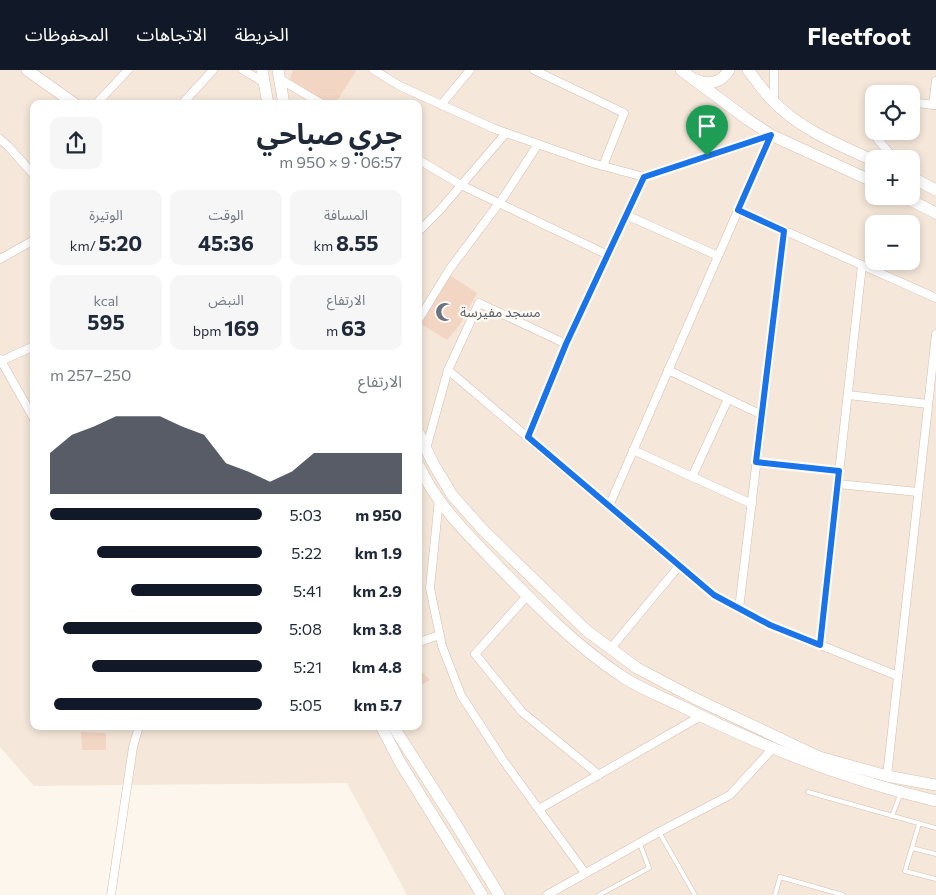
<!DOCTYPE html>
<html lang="ar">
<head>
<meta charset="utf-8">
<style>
  :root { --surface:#fff; --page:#f6f6f7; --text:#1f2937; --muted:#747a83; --accent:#111827 }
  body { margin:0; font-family:Commissioner,"Noto Sans Arabic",sans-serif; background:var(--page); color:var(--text); direction:rtl; height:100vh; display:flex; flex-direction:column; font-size:19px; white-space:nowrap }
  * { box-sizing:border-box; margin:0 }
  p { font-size:16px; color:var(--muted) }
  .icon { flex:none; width:28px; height:28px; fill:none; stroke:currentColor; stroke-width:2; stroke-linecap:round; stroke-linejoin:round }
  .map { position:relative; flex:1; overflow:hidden; direction:ltr }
  .drawer { position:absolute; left:30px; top:30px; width:392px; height:630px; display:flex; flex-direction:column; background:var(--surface); border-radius:10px; box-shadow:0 2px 8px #0003; direction:rtl }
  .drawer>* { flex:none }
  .controls { position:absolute; left:865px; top:15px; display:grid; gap:10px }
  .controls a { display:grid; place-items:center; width:55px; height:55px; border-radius:10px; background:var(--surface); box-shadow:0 2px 8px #0003; font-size:25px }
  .pin { position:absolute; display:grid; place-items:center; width:42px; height:42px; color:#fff; margin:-51px -21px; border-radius:50% 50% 50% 0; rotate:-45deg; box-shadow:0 0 5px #0007 }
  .pin .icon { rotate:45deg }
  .round { display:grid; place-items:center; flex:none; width:52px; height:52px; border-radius:10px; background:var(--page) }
  .headline { display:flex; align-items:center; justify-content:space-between; height:85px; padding:0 20px }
  h1 { font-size:28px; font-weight:700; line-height:38px }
  .metrics { display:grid; grid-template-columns:repeat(3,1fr); gap:8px; height:85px; padding:5px 20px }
  .metrics div { display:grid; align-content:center; border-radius:10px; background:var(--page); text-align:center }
  .metrics b { font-size:21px; font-weight:700 }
  .metrics small { font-size:14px; font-weight:400 }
  .metrics p { font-size:14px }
  .chart { height:140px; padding:10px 20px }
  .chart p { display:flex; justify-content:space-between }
  .chart svg { width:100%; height:90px; margin-top:5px; fill:var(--accent); opacity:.7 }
  ul { padding:0 20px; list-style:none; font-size:16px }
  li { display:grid; grid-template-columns:80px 60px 1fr; align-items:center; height:38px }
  li i { height:12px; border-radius:6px; background:var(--accent) }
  header { display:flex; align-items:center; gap:30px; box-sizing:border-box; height:70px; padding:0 25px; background:var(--accent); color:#fff }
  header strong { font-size:24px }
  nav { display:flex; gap:28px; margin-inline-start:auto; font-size:18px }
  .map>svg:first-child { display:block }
  .residential { fill:#f5e8da; fill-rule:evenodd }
  .building { fill:#f3d5c3 }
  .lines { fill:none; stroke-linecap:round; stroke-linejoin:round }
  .lane-casing { stroke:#d1beb0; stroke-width:5 }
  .street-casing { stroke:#d1beb0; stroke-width:9 }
  .secondary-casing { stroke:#d6c0b0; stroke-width:12 }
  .lane { stroke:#fff; stroke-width:4 }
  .street { stroke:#fff; stroke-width:8 }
  .secondary { stroke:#fff; stroke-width:11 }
  .route-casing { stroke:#fff; stroke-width:10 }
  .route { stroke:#1a73e8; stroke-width:6 }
  .labels { text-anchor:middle; stroke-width:4.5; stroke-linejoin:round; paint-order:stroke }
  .worship-label { font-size:14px; fill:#5b616d; stroke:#fffaf3; text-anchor:start }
</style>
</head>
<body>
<header>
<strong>Fleetfoot</strong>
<nav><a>الخريطة</a><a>الاتجاهات</a><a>المحفوظات</a></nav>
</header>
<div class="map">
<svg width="936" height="825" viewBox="0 0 936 825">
  <rect width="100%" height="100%" fill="#fdf6ec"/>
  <path class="residential" d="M0,0h936v825h-529l-60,-112 -313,3 -34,-39zM874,24h37v37h-37zM34,34h385v622h-385zM874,89h37v37h-37zM874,154h37v37h-37z"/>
  <g class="building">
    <path d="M293,0h61l2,1 -21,33h-9l-37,-22z"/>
    <path d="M448,204l29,19 -18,33 -12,14 -28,-17z"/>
    <path d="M419,599l11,11 -11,6z"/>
    <path d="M81,662l25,1v17h-24z"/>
  </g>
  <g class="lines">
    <g class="lane-casing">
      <g id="lane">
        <path d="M808,722l128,36"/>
        <path d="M892,746l8,-21"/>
        <path d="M919,754l-14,47 31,8"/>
        <path d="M659,762l36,63"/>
        <path d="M912,778l24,6"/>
        <path d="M599,825l50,-27 -9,-24"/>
        <path d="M775,825l5,-18 63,18"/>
      </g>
    </g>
    <g class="street-casing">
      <g id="street">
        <path d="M243,0l22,13"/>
        <path d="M374,0l26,16 95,43 97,34 52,14"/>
        <path d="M534,0l90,43 -21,53"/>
        <path d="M774,0v32"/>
        <path d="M280,9l42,25"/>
        <path d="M936,11l-3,24h3"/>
        <path d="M911,32l22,3"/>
        <path d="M96,34l32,-34"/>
        <path d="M182,34l31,-34"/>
        <path d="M441,35l29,-35"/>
        <path d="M880,61l-2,9 17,19"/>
        <path d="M0,69l8,7 26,29"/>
        <path d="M419,90l42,25 147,70"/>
        <path d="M738,140l198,88"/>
        <path d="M626,145l92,41"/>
        <path d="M419,161l20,-20 67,-78"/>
        <path d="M0,189l34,-19"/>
        <path d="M419,249l30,-49 56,-75 33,-51"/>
        <path d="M0,289l34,60"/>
        <path d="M1,291l33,-15"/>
        <path d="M448,300l266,225 56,30 128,51"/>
        <path d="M668,300l94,45"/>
        <path d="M848,325l80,9"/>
        <path d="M528,367l38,-93 78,-167 127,-42"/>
        <path d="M426,379l22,-79 31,-67 87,41"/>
        <path d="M633,380l119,54"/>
        <path d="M756,392l83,9"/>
        <path d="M692,407l36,-78"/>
        <path d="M838,414l80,8"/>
        <path d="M439,429l-9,89 12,58 19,49 42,65 82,113"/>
        <path d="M609,436l162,-371"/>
        <path d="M527,526l-52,58 47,58 77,63"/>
        <path d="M739,539l45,-378"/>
        <path d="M419,572l21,-7"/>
        <path d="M820,575l42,-380"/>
        <path d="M611,578l68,-82"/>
        <path d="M887,706l49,-442"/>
        <path d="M539,739l162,-93"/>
        <path d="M111,825l22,-148 6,-21"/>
        <path d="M547,825l112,-63 71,-37 43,-47"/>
      </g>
    </g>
    <g class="secondary-casing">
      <g id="secondary">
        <path d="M27,0l48,34"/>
        <path d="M262,0l6,34"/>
        <path d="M278,0l6,34"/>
        <path d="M681,0l66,49 24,16 103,47"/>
        <path d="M748,0c8,10 15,21 24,30 27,29 66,44 102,61"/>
        <path d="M697,10c12,6 25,2 32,-10"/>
        <path d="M911,107l25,13"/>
        <path d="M902,126l34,17"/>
        <path d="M419,364l14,29 19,32 32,36 103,100 50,37 57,30 125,59 68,19 49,9"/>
        <path d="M419,396c18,39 50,70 80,101 37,38 76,78 121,108 18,13 41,21 61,31 81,41 166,74 255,95"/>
        <path d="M381,656l20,38 81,131"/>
        <path d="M393,656l61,95 45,74"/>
      </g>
    </g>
    <use href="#lane" class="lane"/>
    <use href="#street" class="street"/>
    <use href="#secondary" class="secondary"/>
  </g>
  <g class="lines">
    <g class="route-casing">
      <path id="route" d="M771,65l-33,75 46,21 -28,231 83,9 -19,174 -50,-20 -56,-30 -186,-158 38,-93 78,-167z"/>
    </g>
    <use href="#route" class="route"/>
  </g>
  <defs>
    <g id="mosque-bare" transform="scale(1.5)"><path d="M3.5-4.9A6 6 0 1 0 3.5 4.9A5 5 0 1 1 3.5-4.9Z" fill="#6b7280" stroke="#fffaf3" stroke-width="2.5" paint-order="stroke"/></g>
  </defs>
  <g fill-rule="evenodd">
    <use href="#mosque-bare" x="445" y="242"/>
  </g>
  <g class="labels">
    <g class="worship-label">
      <text x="460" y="247">مسجد مفيرسة</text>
    </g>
  </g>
</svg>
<div class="controls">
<a><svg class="icon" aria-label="locate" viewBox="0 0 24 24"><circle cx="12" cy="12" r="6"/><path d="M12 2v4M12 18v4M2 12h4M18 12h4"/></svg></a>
<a>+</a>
<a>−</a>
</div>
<div class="pin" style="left:707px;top:86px;background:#1e9e55"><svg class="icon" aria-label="arrive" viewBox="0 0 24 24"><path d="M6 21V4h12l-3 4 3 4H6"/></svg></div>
<section class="drawer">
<div class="headline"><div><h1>جري صباحي</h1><p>06:57 · 9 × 950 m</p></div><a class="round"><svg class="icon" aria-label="share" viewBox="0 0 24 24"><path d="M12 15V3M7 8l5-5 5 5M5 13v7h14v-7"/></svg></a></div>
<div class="metrics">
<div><p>المسافة</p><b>8.55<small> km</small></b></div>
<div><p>الوقت</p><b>45:36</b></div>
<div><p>الوتيرة</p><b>5:20<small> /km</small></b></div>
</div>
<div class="metrics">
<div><p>الارتفاع</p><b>63<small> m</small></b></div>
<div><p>النبض</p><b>169<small> bpm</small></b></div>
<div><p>kcal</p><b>595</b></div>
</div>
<div class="chart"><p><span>الارتفاع</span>250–257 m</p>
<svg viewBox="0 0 160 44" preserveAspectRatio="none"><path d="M0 44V24L10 15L20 11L30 6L40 6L50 6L60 11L70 15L80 29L90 33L100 38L110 33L120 24L130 24L140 24L150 24L160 24V44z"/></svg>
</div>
<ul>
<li><b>950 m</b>5:03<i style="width:100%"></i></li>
<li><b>1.9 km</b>5:22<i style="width:78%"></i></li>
<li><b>2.9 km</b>5:41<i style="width:62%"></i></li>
<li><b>3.8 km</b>5:08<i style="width:94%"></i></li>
<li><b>4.8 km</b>5:21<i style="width:80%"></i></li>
<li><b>5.7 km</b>5:05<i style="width:98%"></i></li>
</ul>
</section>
</div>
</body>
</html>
